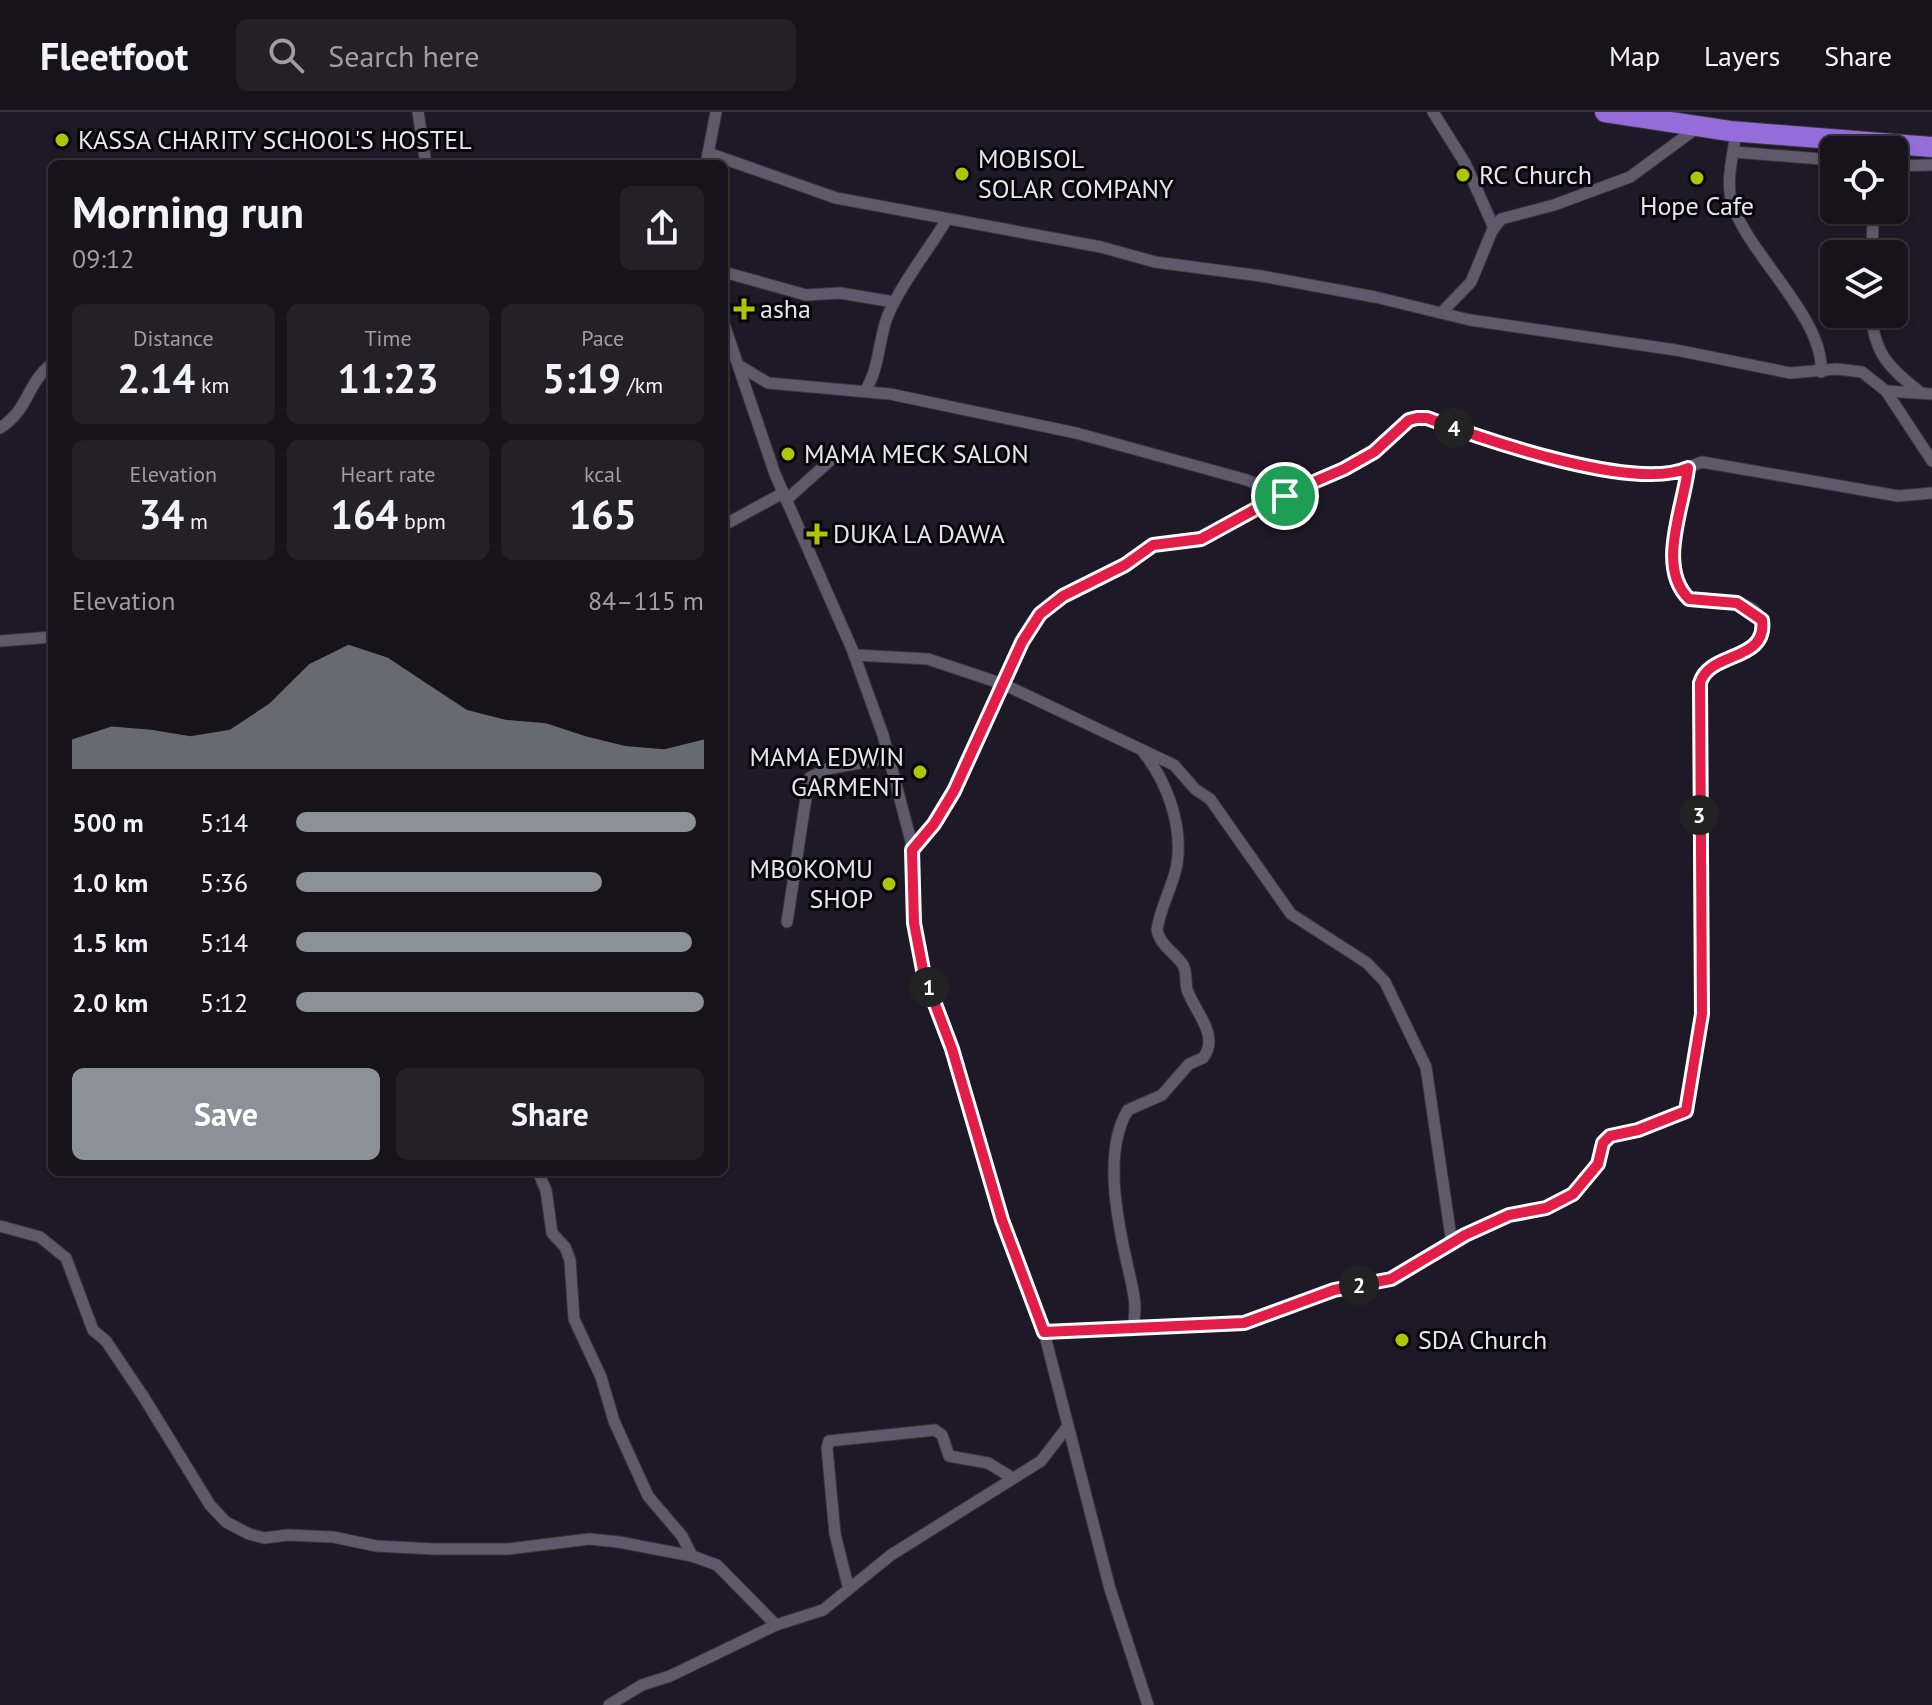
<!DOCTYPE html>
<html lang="en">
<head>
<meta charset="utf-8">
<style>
  :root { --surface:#16131c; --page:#232029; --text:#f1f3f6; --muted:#9e9ea3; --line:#35323b; --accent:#8c9099 }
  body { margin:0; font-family:"PT Sans",sans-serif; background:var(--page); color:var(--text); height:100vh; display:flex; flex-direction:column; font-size:30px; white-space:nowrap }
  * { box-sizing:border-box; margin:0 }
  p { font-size:26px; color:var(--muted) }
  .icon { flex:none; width:44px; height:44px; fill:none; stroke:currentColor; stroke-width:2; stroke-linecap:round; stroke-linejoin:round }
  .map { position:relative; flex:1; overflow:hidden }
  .drawer { position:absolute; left:48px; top:48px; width:680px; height:1016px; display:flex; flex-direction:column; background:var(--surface); border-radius:12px; box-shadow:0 2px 6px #0004,0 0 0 2px var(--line) }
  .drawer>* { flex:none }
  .fabs { position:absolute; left:1820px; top:24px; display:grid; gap:16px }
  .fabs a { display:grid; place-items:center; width:88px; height:88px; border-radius:12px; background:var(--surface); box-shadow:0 2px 6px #0004,0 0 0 2px var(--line); font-size:40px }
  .pin { position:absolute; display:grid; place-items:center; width:68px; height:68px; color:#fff; margin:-34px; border:4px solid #fff; border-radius:50%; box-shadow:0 2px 8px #0007 }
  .km { position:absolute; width:40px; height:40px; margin:-20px; border-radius:50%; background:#222; color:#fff; font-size:22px; line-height:40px; text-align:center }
  .round { display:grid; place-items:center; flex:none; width:84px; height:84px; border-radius:12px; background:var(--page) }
  .headline { display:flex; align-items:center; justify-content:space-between; height:136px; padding:0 24px }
  h1 { font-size:44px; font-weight:700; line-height:60px }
  .stats { display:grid; grid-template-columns:repeat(3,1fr); gap:12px; height:136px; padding:8px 24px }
  .stats div { display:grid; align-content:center; border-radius:12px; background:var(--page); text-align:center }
  .stats b { font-size:40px; font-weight:700 }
  .stats small { font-size:22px; font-weight:400 }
  .stats p { font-size:22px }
  .chart { height:224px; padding:16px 24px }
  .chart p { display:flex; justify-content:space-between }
  .chart svg { width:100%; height:144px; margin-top:8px; fill:var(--accent); opacity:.7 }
  .cta { display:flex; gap:16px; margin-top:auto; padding:16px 24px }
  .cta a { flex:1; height:92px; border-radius:12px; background:var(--accent); color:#fff; font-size:32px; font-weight:700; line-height:92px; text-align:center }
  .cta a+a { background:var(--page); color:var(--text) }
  ul { padding:0 24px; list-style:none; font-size:26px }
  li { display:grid; grid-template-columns:128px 96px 1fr; align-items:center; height:60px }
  li i { height:20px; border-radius:10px; background:var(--accent) }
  header { display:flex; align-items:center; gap:48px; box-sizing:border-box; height:112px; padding:0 40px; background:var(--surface); border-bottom:2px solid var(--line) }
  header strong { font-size:38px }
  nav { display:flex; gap:44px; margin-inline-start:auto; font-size:28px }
  .search { width:560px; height:72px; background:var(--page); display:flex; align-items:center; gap:20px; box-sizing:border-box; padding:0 28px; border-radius:12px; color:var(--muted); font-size:30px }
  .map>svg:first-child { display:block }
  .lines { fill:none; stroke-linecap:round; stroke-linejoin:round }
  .street-casing { stroke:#383640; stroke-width:13 }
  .highway-casing { stroke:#383640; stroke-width:22 }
  .street { stroke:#5e5a6a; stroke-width:11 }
  .highway { stroke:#946ddb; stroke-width:20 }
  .route-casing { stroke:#fff; stroke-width:16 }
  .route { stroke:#e11d48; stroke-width:10 }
  .poi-dot { fill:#afc505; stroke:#07060b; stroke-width:3 }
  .labels { text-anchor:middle; stroke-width:6; stroke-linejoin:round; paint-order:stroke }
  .poi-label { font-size:26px; fill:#e7e5ee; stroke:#07060b; text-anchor:start }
</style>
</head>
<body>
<header>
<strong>Fleetfoot</strong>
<div class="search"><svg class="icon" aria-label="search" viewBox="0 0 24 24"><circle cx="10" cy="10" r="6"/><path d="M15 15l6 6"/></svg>Search here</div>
<nav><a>Map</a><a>Layers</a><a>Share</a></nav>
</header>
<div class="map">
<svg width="1932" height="1593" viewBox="0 0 1932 1593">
  <rect width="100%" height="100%" fill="#1d1926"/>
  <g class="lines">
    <g class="street-casing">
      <g id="street">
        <path d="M418,0l8,52"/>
        <path d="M1433,0l32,51 29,65"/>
        <path d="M1736,19c-2,21 -10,47 -5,68 12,51 94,118 90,173"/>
        <path d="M1734,40l100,8"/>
        <path d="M708,41l128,45 265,49 54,15 106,14 114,21 95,23 206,30 114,23 47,-4 25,3 24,19 46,70"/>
        <path d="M706,52l10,-52"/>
        <path d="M1894,54l38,-1"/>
        <path d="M1872,142l1,-36"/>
        <path d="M724,160l82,23 34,-2 54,9"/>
        <path d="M1442,200l29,-30 21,-51 9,-12 53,-14 76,-28 68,-50"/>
        <path d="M1871,202c4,42 19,54 50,79"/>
        <path d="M724,212l51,150 77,175 31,86 28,106 3,82 10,52 28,74 50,171 42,112 66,257 38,116"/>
        <path d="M740,254l28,17 122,11 186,39 171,47 38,16"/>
        <path d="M865,279c15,-23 13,-51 23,-76 15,-34 40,-64 59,-96"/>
        <path d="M1886,279l46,3"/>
        <path d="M0,316c30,-19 26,-45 52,-64"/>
        <path d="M786,388l47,-42"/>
        <path d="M724,413l59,-32"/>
        <path d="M0,529l52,-4"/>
        <path d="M855,543l73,4 75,25 171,81 21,24 15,10 81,115 76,49 18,19 41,85 26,177"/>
        <path d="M912,738l22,-26 20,-33 68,-149 18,-28 23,-18 62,-31 28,-20 48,-6 71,-39 72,-31 30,-17 35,-32 18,-2 94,33 94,19 53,5 34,-13 196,34 34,-3"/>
        <path d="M787,810l22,-144 18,-9 60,-11"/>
        <path d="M538,1060l8,18 6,43 13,14 5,13 4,59 27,58 13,44 34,75 34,40 10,20"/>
        <path d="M0,1114l40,11 26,21 27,72 13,11 37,55 67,109 16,17 23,12 15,4 24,-3 45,2 43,9 58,3h74l81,-10 30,3 73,14 25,9 59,60"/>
        <path d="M1132,1218c7,-26 0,-42 -5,-67 -10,-44 -24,-113 1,-153l34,-15 27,-31 14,-6c18,-23 -10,-48 -16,-69 -2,-8 0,-17 -4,-24 -9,-13 -23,-20 -26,-35 3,-23 16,-43 20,-66 6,-38 -10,-82 -33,-111"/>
        <path d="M1044,1220l200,-9 75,-29 72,-15 74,-44 44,-20 37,-7 27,-14 25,-30 5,-21 7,-7 28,-6 48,-19 16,-97 -2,-331c10,-32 56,-20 63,-57 -5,-31 -51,-24 -74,-27 -33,-32 -5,-92 -1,-131"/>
        <path d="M848,1474l-13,-52 -8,-86 2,-7 106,-11 7,5 7,21 39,7 23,14"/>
        <path d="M609,1593l33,-20 28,-9 106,-51 47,-15 68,-55 150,-94 27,-35"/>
      </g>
    </g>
    <g class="highway-casing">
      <path id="highway" d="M1605,0l125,19 202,16"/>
    </g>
    <use href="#street" class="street"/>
    <use href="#highway" class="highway"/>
  </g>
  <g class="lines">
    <g class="route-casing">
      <path id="route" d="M1417,306h10c56,21 207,74 261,50 -4,39 -32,99 1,131l48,4 25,17c6,42 -53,31 -62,63l2,331 -16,97 -48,19 -28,6 -7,7 -5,21 -25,30 -27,14 -37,7 -44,20 -74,44 -57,11 -90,33 -200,9 -42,-112 -50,-171 -28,-74 -10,-52 -2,-73 22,-26 20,-33 68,-149 18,-28 23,-18 62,-31 28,-20 48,-6 71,-39 72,-31 30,-17 35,-32z"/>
    </g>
    <use href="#route" class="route"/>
  </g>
  <g class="poi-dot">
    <circle cx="62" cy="28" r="8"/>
    <circle cx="962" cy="62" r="8"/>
    <circle cx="1463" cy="63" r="8"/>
    <circle cx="1697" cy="66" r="8"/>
    <path d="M740 185h8v8h8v8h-8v8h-8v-8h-8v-8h8z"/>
    <circle cx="788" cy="342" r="8"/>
    <path d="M813 410h8v8h8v8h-8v8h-8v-8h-8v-8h8z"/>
    <circle cx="920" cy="660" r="8"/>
    <circle cx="889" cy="772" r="8"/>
    <circle cx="1402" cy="1228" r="8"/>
  </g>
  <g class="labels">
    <g class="poi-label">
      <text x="78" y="37">KASSA CHARITY SCHOOL'S HOSTEL</text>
      <text x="978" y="56">MOBISOL<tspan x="978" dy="30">SOLAR COMPANY</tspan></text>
      <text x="1479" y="72">RC Church</text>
      <text x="1697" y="103" text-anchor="middle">Hope Cafe</text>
      <text x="760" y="206">asha</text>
      <text x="804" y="351">MAMA MECK SALON</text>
      <text x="833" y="431">DUKA LA DAWA</text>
      <text x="904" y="654" text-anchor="end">MAMA EDWIN<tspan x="904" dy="30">GARMENT</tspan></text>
      <text x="873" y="766" text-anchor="end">MBOKOMU<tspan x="873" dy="30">SHOP</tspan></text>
      <text x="1418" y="1237">SDA Church</text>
    </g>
  </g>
</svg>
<div class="fabs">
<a><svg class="icon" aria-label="locate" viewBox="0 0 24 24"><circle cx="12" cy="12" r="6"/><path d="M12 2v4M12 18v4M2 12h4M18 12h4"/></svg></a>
<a><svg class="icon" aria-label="layers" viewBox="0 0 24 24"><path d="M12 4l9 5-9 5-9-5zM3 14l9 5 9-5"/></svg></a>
</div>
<div class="pin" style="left:1285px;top:384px;background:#1e9e55"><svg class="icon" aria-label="arrive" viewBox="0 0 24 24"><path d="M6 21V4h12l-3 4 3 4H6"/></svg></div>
<b class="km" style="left:929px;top:875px">1</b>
<b class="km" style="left:1359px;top:1173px">2</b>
<b class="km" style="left:1699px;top:703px">3</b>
<b class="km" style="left:1454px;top:316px">4</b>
<section class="drawer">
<div class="headline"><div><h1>Morning run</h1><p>09:12</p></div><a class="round"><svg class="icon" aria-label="share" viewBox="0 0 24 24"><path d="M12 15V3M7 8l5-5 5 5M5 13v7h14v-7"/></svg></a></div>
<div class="stats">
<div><p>Distance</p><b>2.14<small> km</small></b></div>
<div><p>Time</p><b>11:23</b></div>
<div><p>Pace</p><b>5:19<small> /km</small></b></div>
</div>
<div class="stats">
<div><p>Elevation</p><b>34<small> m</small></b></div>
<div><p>Heart rate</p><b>164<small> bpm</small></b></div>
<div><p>kcal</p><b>165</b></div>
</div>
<div class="chart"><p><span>Elevation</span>84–115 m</p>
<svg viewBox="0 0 160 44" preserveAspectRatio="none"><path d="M0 44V35L10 31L20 32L30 34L40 32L50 24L60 12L70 6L80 10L90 18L100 26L110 29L120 30L130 34L140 37L150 38L160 35V44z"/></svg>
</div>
<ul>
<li><b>500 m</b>5:14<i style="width:98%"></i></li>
<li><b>1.0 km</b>5:36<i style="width:75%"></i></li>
<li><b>1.5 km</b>5:14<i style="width:97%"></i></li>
<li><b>2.0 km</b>5:12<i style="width:100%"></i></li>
</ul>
<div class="cta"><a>Save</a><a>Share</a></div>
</section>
</div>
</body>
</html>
